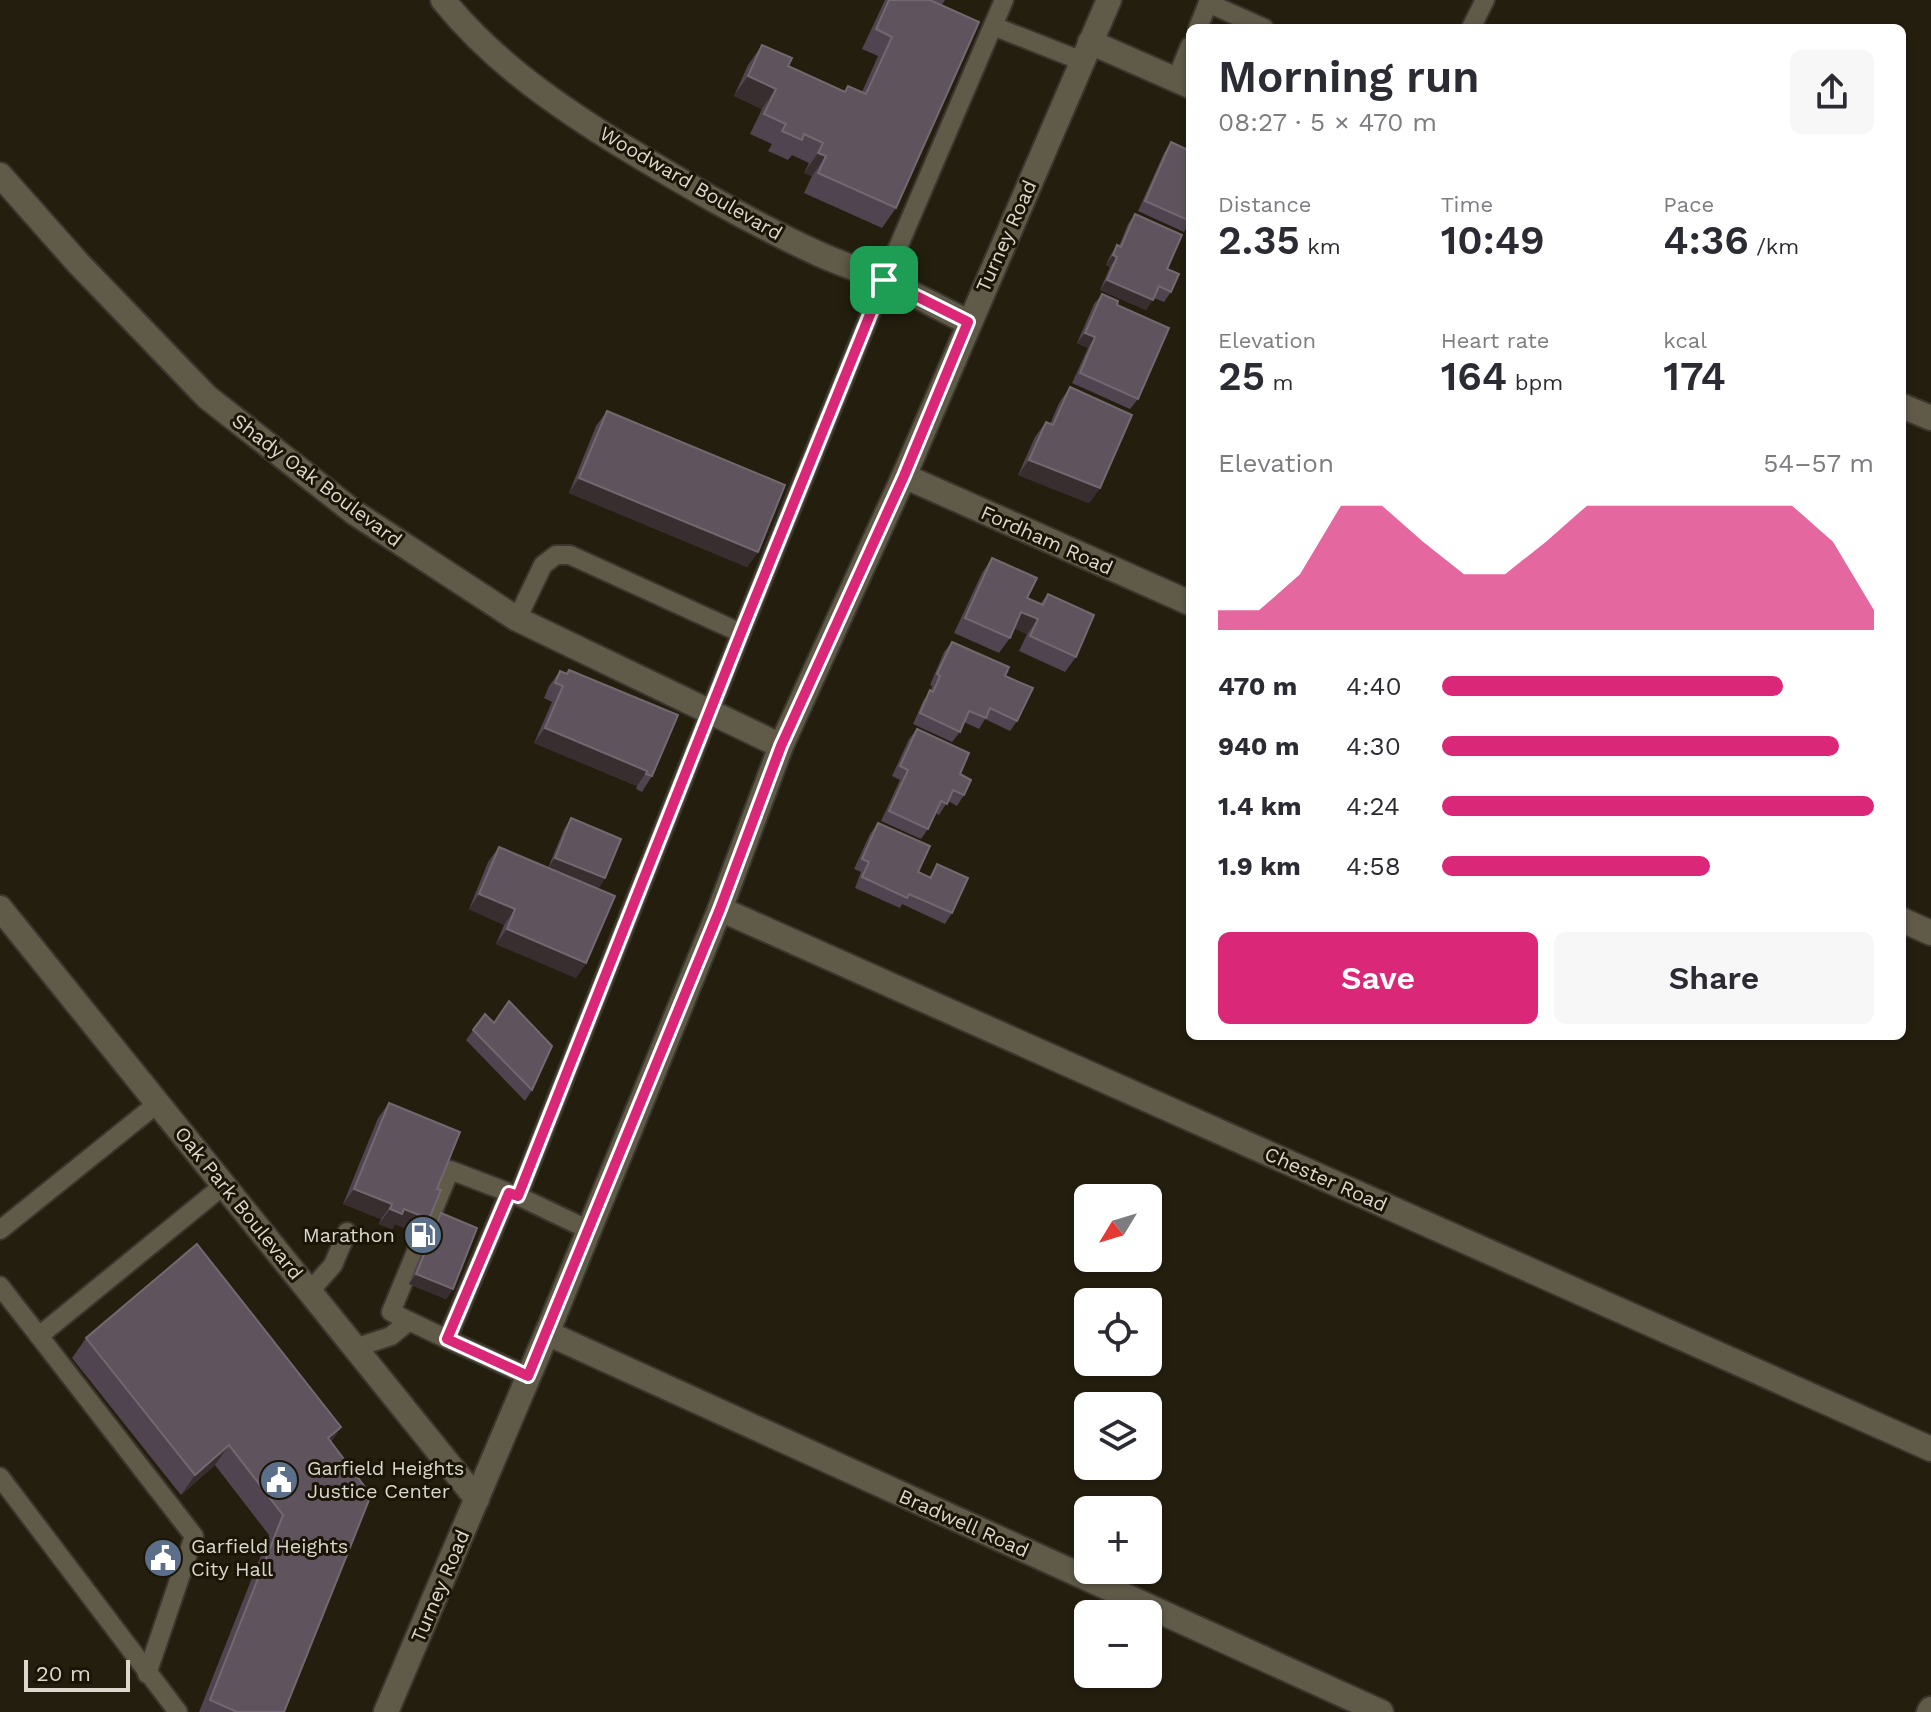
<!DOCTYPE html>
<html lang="en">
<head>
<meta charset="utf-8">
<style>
  :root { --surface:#fff; --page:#f7f7f7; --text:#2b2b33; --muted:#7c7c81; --accent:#db2777 }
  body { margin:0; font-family:"Work Sans",sans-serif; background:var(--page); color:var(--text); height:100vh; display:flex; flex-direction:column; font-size:30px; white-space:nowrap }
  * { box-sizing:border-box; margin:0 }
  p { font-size:26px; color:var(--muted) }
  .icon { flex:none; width:44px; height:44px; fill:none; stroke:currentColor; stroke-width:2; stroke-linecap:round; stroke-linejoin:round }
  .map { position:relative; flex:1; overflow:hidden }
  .drawer { position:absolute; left:1186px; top:24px; width:720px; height:1016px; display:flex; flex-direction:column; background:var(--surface); border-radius:12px; box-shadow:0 2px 6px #0004 }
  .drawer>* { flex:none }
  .needle { width:52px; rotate:232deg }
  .controls { position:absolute; left:1074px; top:1184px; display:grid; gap:16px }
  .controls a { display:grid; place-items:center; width:88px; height:88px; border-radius:12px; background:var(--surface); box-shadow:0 2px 6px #0004; font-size:40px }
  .scale { position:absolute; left:24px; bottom:20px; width:106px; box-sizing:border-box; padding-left:8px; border:4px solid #dcd8ce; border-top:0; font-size:22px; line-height:28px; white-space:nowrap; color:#dcd8ce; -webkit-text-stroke:6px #1a1506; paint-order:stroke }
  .pin { position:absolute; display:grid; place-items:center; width:68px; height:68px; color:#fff; margin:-34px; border-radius:16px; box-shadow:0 4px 12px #0006 }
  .round { display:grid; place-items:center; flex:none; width:84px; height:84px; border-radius:12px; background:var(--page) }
  .headline { display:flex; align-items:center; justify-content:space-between; height:136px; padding:0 32px }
  h1 { font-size:44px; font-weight:600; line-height:60px }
  .metrics { display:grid; grid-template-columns:repeat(3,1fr); gap:12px; height:136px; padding:8px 32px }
  .metrics div { display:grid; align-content:center }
  .metrics b { font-size:40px; font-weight:600 }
  .metrics small { font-size:22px; font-weight:400 }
  .metrics p { font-size:22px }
  .chart { height:224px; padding:16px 32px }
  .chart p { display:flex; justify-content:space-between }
  .chart svg { width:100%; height:144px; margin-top:8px; fill:var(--accent); opacity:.7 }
  .primary-button { display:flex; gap:16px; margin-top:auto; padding:16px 32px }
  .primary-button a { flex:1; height:92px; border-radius:12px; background:var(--accent); color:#fff; font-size:32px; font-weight:600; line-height:92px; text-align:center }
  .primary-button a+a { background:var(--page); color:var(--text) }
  ul { padding:0 32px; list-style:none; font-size:26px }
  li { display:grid; grid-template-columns:128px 96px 1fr; align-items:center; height:60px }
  li i { height:20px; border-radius:10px; background:var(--accent) }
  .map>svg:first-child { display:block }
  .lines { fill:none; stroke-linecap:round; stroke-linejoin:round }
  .service-casing { stroke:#3b362d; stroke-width:22 }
  .minor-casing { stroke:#3b362d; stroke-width:28 }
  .secondary-casing { stroke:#3b362d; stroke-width:28 }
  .service { stroke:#605a48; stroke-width:18 }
  .minor { stroke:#605a48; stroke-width:24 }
  .secondary { stroke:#605a48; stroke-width:24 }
  .wall { fill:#504450 }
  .shaded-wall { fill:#382e30 }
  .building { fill:#5f545e; stroke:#726970; stroke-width:2 }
  .route-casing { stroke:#fff; stroke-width:16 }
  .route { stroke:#db2777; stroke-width:10 }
  .labels { text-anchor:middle; stroke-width:6; stroke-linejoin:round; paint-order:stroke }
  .street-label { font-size:20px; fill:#dcd8ce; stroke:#1a1506 }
  .poi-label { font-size:20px; fill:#dcd8ce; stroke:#1a1506; text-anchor:start }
</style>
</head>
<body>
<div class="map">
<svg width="1931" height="1712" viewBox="0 0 1931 1712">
  <rect width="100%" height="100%" fill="#241e0e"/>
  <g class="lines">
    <g class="service-casing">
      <g id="service">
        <path d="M1209,0l-1,3 56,25"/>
        <path d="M993,26l89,35"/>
        <path d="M1198,28l10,-25"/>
        <path d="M1471,28l14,-28"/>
        <path d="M1176,80l14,-34"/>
        <path d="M517,619l26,-54 13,-10h14l171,78"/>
        <path d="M509,1193l-62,146 81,37"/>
        <path d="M518,1196l223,-563 143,-353 120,-280"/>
        <path d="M0,1230l158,-127"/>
        <path d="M0,1286l39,50 185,-151"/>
        <path d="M310,1291l23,-26 14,-33"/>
        <path d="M409,1321l-18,-9 59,-142 68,26 71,34"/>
        <path d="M39,1336l155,200 -47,138"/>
        <path d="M355,1348l36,-12 18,-15 38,18"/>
        <path d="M0,1477l178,235"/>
      </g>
    </g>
    <g class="minor-casing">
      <g id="minor">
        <path d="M443,0c47,58 106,100 168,139 67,41 136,82 208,115 20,9 41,16 62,25 30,13 58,29 87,43"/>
        <path d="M1090,42l100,44"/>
        <path d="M0,175l78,88 129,134 148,116 162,106 264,127"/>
        <path d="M1902,406l29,12"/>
        <path d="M904,476l286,127"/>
        <path d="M0,908l477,591"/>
        <path d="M720,909l1211,540"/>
        <path d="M1902,920l29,13"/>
        <path d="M547,1333l834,379"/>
        <path d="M1929,1712l2,-3"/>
      </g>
    </g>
    <g class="secondary-casing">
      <path id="secondary" d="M386,1712l161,-379 173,-424 61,-163 123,-270 205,-476"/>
    </g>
    <use href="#service" class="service"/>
    <use href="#minor" class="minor"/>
    <use href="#secondary" class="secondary"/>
  </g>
  <g class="wall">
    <path d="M885,0h60l-3,5 -46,203 -14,20 -78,-35 8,-17 -8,-3 5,-10 -17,-8 -4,5 -20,-9 4,-7 -22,-10 12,-25 -28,-13 14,-31 14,-20 26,21 56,25 4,-5 14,6 16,-36 -16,-7z"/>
    <path d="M1171,142l19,9v72l-6,9 -46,-21 26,-58z"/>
    <path d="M1135,214l32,55 4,23 -7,10 -10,-4 -8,12 -46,-20 10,-23 -4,-2 4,-9 7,-11 2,1 9,-22z"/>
    <path d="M1102,294l15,11 21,94 -8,10 -58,-26 16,-35 -11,-5 17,-39z"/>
    <path d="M1070,387l30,101 -11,15 -71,-28 17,-38 11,-15 4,2 9,-21z"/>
    <path d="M607,411l151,141 -11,15 -178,-74 27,-67z"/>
    <path d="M992,558l35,40 13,6 8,-10 28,63 -11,15 -46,-21 8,-17 -13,-6 -4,10 -11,15 -45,-20 28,-60z"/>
    <path d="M952,642l53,34 12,45 -7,10 -25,-12 -6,10 -15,-7 -4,10 -8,10 -39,-18 10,-23 8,-11 1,-4 -2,-1 14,-33z"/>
    <path d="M560,671l92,105 -10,16 -6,-3 1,-3 -103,-43 18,-41 -8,-4 5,-12z"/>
    <path d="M917,729l43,45 4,21 -7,11 -9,-5 -9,14 -4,-2 -7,16 -7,10 -40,-18 19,-41 -8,-4 17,-37z"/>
    <path d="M571,818l34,60 -7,11 -12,74 -10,15 -80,-34 8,-19 -35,-16 19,-47 11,-15 49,21 16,-39z"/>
    <path d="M878,823l40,49 11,5 8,-13 15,49 -7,11 -43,-20 -2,4 -45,-20 6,-16 -7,-3 16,-35z"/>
    <path d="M485,1014l47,76 -7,11 -59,-61z"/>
    <path d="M389,1103l48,86 -8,30 -10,15 -24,-10 -3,5 -13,-5 2,-5 -38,-15 35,-86z"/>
    <path d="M441,1213l12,76 -7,10 -37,-15 24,-61z"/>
    <path d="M86,1338l255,89 -10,15 -47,270h-85l70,-177 -54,-70 -34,30 -109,-137z"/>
  </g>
  <g class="shaded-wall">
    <path d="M748,76l28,13 -14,20 -28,-13z"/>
    <path d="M818,153l8,3 -14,20 -8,-3z"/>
    <path d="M1113,255l4,2 -7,10 -4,-2z"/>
    <path d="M1107,280l46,20 -7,10 -46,-20z"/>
    <path d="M1085,333l10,4 -7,11 -11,-5z"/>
    <path d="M1029,460l71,28 -11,15 -71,-28z"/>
    <path d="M579,478l179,74 -11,15 -178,-74z"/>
    <path d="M1021,612l17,7 -11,15 -17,-7z"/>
    <path d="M545,728l102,43 -10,15 -103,-43z"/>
    <path d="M555,858l50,20 -7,11 -50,-21z"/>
    <path d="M479,894l36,15 -11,16 -35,-16z"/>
    <path d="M507,929l79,34 -10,15 -80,-34z"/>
    <path d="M354,1189l38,15 -11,15 -38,-15z"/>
    <path d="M390,1209h14l25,10 -10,15 -24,-10 -3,5 -13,-5z"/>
    <path d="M416,1274l37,15 -7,10 -37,-15z"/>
    <path d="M341,1427l-14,20 1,-9z"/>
    <path d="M229,1445l-14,20 -34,30 14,-20z"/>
  </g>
  <g class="building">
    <path d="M889,0h41l49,22 -83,186 -78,-35 8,-17 -8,-3 5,-10 -19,-9 -2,6 -20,-9 4,-7 -22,-10 12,-25 -28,-13 14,-31 30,13 -4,8 57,26 3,-6 18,8 26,-57 -16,-8z"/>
    <path d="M1171,142l19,9v70l-45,-20z"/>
    <path d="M1135,214l47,21 -15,34 12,5 -8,18 -12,-6 -6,14 -46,-20 10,-23 -4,-2 4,-10 4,2z"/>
    <path d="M1102,294l16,7 -1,4 52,23 -31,71 -58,-26 15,-36 -10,-4z"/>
    <path d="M1070,387l62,28 -32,73 -71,-28 17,-38 7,3z"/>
    <path d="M607,411l178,74 -27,67 -179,-74z"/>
    <path d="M992,558l45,20 -10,20 16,7 5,-11 46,21 -18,42 -46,-21 8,-17 -17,-7 -11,26 -45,-20z"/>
    <path d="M952,642l57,25 -4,9 28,12 -16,33 -27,-13 -4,10 -17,-7 -9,21 -40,-19 10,-23 3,2 7,-16 -3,-2z"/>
    <path d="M569,670l109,45 -26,61 -6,-2 1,-3 -102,-43 18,-42 -8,-3 5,-12 7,3z"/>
    <path d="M917,729l52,24 -9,21 11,6 -7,15 -11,-5 -6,14 -6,-3 -13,28 -39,-18 19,-41 -8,-4z"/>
    <path d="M571,818l50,21 -16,39 -50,-20z"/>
    <path d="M878,823l52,23 -12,26 13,6 6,-14 31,14 -16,35 -43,-19 -2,4 -45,-21 7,-15 -7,-3z"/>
    <path d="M499,847l116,49 -29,67 -79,-34 8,-20 -36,-15z"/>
    <path d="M509,1001l43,45 -20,44 -59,-60 12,-16 9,9z"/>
    <path d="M389,1103l71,29 -23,57 4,1 -12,29 -25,-10 -2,5 -12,-5 2,-5 -38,-15z"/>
    <path d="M441,1213l36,15 -24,61 -37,-15z"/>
    <path d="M197,1244l144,183 -13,11 43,57 -87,217h-47l-27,-12 73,-185 -54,-70 -34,30 -109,-137z"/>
  </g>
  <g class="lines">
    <g class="route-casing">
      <path id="route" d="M884,280l84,42 -64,154 -123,270 -61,163 -192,467 -81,-37 62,-146 9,3 223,-563z"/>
    </g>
    <use href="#route" class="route"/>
  </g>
  <defs>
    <g id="fuel-disc" transform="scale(2)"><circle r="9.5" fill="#5c6f8a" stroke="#1a1506"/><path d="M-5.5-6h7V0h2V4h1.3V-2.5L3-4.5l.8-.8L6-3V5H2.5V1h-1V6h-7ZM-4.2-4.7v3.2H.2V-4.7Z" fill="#fff"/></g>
    <g id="civic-disc" transform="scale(2)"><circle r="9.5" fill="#5c6f8a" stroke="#1a1506"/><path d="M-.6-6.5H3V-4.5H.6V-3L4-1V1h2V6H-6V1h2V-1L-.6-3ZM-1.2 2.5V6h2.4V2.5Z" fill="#fff"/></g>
  </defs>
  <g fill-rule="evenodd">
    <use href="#fuel-disc" x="423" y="1235"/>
    <use href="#civic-disc" x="279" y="1480"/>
    <use href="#civic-disc" x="163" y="1558"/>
  </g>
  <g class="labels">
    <g class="street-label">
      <text transform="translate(691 183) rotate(30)" y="7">Woodward Boulevard</text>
      <text transform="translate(1006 236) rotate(-66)" y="7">Turney Road</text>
      <text transform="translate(317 480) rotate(37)" y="7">Shady Oak Boulevard</text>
      <text transform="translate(1047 540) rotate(24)" y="7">Fordham Road</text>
      <text transform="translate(1326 1179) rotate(24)" y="7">Chester Road</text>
      <text transform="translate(239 1203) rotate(51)" y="7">Oak Park Boulevard</text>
      <text transform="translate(964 1523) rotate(24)" y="7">Bradwell Road</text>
      <text transform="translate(440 1586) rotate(-67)" y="7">Turney Road</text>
    </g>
    <g class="poi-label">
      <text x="395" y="1242" text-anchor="end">Marathon</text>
      <text x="307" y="1475">Garfield Heights<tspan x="307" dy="23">Justice Center</tspan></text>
      <text x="191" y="1553">Garfield Heights<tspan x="191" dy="23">City Hall</tspan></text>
    </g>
  </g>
</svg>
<div class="controls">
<a><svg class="needle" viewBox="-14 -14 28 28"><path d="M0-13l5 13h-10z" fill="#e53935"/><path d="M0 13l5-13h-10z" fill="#7c7c81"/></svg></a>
<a><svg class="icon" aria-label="locate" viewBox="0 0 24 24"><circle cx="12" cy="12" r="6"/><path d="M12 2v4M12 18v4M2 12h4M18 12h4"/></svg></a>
<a><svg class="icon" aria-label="layers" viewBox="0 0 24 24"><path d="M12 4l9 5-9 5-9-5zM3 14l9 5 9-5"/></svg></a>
<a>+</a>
<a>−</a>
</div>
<div class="scale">20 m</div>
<div class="pin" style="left:884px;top:280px;background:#1e9e55"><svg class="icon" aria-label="arrive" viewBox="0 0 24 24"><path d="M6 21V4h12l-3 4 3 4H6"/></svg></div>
<section class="drawer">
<div class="headline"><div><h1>Morning run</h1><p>08:27 · 5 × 470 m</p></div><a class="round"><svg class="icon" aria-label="share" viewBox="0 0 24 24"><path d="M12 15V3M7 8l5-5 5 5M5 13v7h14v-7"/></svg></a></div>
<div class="metrics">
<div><p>Distance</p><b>2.35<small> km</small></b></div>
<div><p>Time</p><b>10:49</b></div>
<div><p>Pace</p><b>4:36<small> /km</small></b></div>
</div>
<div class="metrics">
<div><p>Elevation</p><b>25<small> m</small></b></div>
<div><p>Heart rate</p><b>164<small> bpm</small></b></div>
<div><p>kcal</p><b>174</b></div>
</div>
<div class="chart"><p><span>Elevation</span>54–57 m</p>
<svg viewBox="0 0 160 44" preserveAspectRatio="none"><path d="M0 44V38L10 38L20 27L30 6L40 6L50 17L60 27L70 27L80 17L90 6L100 6L110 6L120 6L130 6L140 6L150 17L160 38V44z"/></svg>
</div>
<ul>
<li><b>470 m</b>4:40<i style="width:79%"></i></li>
<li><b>940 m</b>4:30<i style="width:92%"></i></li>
<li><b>1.4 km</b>4:24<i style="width:100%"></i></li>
<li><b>1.9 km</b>4:58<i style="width:62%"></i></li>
</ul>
<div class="primary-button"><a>Save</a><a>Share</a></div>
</section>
</div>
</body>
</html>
